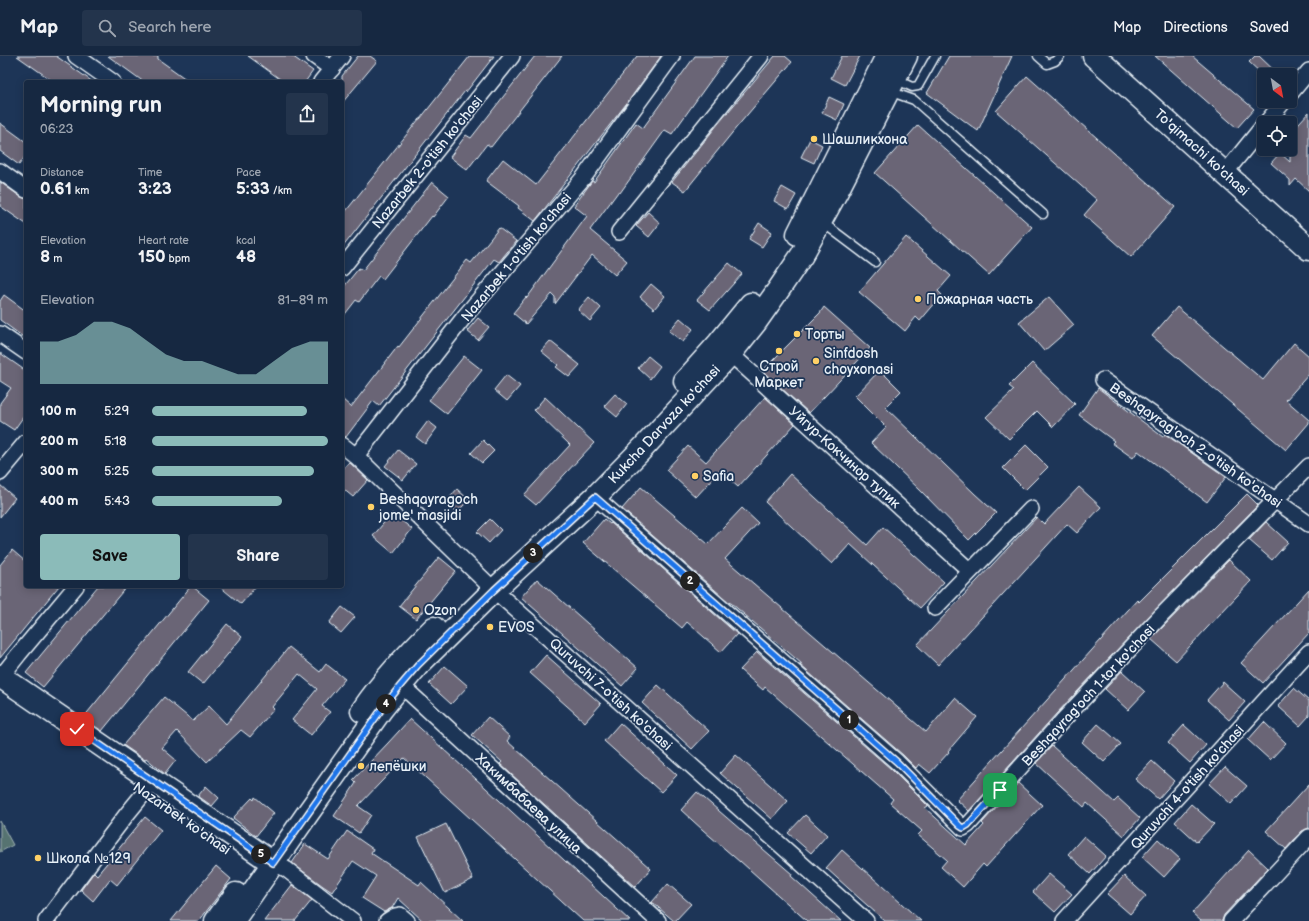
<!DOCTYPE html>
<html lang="en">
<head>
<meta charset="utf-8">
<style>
  :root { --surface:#162841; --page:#23344c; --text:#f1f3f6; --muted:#9ea6b1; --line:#35445a; --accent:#8bbbb9 }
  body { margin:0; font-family:"Balsamiq Sans",sans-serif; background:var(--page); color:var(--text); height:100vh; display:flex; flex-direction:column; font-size:15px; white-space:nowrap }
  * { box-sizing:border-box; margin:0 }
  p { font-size:13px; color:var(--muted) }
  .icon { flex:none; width:22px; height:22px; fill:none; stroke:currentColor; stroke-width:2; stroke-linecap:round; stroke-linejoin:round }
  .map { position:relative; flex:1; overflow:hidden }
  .sheet { position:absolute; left:24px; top:24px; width:320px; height:508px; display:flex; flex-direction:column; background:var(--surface); border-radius:4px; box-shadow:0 2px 10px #0003,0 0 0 1px var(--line) }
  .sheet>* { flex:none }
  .needle { width:26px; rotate:148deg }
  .tools { position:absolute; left:1257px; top:12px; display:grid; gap:8px }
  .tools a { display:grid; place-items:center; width:40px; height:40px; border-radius:4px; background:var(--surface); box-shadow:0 2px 10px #0003,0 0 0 1px var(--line); font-size:20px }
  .pin { position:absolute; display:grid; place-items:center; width:34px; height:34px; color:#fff; margin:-17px; border-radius:8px; box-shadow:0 2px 6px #0006 }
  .km { position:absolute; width:20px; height:20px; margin:-10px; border-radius:50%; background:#222; color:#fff; font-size:11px; line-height:20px; text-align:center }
  .round { display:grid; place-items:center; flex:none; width:42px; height:42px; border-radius:4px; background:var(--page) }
  .overview { display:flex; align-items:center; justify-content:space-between; height:68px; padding:0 16px }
  h1 { font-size:22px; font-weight:700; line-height:30px }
  .metrics { display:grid; grid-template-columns:repeat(3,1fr); gap:6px; height:68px; padding:4px 16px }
  .metrics div { display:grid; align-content:center }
  .metrics b { font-size:17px; font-weight:700 }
  .metrics small { font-size:11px; font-weight:400 }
  .metrics p { font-size:11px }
  .chart { height:112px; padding:8px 16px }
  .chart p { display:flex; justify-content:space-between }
  .chart svg { width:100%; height:72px; margin-top:4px; fill:var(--accent); opacity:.7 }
  .cta { display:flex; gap:8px; margin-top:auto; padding:8px 16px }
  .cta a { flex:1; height:46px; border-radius:4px; background:var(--accent); color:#111; font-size:16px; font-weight:700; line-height:46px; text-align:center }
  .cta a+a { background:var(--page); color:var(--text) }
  ul { padding:0 16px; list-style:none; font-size:13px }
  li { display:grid; grid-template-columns:64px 48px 1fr; align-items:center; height:30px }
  li i { height:10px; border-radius:5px; background:var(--accent) }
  header { display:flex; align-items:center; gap:24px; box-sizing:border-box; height:56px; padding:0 20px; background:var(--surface); border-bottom:1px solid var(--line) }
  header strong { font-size:19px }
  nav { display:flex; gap:22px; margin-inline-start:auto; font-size:14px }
  .search { width:280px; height:36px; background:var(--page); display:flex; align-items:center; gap:10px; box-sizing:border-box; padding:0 14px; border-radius:4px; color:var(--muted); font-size:15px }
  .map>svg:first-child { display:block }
  .green { fill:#577371; stroke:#a0b2b4 }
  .building { fill:#6a6576; stroke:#e8f1f8 }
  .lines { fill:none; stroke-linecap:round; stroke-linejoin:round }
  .lane-casing { stroke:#e8f1f8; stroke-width:11 }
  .street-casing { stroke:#e8f1f8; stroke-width:18 }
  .secondary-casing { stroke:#e8f1f8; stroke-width:25 }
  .primary-casing { stroke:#e8f1f8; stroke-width:25 }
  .lane { stroke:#1d3557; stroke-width:8 }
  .street { stroke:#1d3557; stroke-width:15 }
  .secondary { stroke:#1d3557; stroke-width:22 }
  .primary { stroke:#1d3557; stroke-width:22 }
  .route-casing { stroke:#fff; stroke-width:8 }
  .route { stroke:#1a73e8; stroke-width:5 }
  .poi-dot { fill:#ffd166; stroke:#1d3557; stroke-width:1.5 }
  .labels { text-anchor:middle; stroke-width:3.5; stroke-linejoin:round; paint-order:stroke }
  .poi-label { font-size:14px; fill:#e8f1f8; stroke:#1d3557; text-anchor:start }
  .street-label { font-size:14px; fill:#e8f1f8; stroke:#1d3557 }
</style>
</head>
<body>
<header>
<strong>Map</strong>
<div class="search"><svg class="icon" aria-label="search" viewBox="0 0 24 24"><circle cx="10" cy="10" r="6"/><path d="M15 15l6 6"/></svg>Search here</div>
<nav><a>Map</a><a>Directions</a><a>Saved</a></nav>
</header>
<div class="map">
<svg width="1309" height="865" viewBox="0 0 1309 865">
  <rect width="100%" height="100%" fill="#1d3557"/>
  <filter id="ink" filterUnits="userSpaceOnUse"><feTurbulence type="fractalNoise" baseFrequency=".025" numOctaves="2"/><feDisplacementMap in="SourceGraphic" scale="8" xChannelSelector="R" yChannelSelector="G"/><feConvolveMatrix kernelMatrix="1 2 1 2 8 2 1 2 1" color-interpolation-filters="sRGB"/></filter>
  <g filter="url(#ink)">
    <path class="green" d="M0,765l13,24 -13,7z"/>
    <g class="building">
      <path d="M17,0h39l37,26h-39z"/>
      <path d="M108,0h50v3l32,23h-46z"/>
      <path d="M248,0h44l21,15 -8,11h-21z"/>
      <path d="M358,0h12l7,5 -35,42v-27z"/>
      <path d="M470,0h24l-28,36 -1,-1 -123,157v-32l77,-97h1z"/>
      <path d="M535,0h27l-71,91 -4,-3 -20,26 -17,-13 16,-22 5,3z"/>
      <path d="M637,0h24l-31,43 -95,122 -17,-13 1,-2 -33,-25 17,-22 33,26z"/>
      <path d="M695,0h33l-56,78 -7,-4 -45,63 -2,-1 -28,38 37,31 -12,14 -23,-20 -37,49v-7l-3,-3 -26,30 -13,-11 13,-16 1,1 60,-82 -13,-10 18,-25 2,1 42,-59 7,5z"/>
      <path d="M775,0h10l7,6 -56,66 -51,63 -13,-9 46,-58z"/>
      <path d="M842,0h18l-15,29 -14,-7z"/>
      <path d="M949,0h63l-34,75 -51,-38z"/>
      <path d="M1155,0h37l62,53 -17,19z"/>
      <path d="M1255,0h4l20,19h-16l-14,-13z"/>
      <path d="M1027,20l148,131 -44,50 -47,-42 13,-15 -101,-89z"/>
      <path d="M829,41l15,7 -7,16 -15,-7z"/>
      <path d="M1309,56v79l-13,-12 -6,7v-6l-19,-17 9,-10 10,9v-29z"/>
      <path d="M0,67l26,19v13l-7,10 -19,-14z"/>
      <path d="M918,69l114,102 -43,48 -114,-102z"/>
      <path d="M810,83l12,6 -8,18 -13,-6z"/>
      <path d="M0,126l21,15 5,2v25l-26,-18z"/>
      <path d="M432,126l17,14 -16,21 -1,-1 -49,63 -4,-3 -20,26 -3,-2 -14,18v-29l17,-21 4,2z"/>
      <path d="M782,131l14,8 -8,14 -14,-8z"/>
      <path d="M648,156l12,11 -11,14 -13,-11z"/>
      <path d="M759,167l13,9 -10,15 -13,-8z"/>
      <path d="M499,172l17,13 -17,21 -5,-3 -115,147 -6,-5 -27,36 -4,-1v-37l9,8 47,-61 1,1 68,-87 4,3z"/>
      <path d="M906,181l45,39 -13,15 4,4 -22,26 -4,-4 -11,14 -46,-39z"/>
      <path d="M729,207l13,11 -32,36 -13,-10z"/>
      <path d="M651,228l14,12 -11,13 -14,-12z"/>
      <path d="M4,239l22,16v28l-26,-19v-19z"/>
      <path d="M589,241l12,11 -11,13 -12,-11z"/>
      <path d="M1049,241l25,28 -30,26 -25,-29z"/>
      <path d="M824,251l46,41 -61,65 -47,-42 58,-58z"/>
      <path d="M1177,251l86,73 31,-37 15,13v18l-23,26 23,20v3l-23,27 -134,-114z"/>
      <path d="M478,262l11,9 -11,13 -11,-9z"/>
      <path d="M680,262l13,11 -10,13 -14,-11z"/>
      <path d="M550,285l30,24 -11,12 -13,-10 2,-2 -17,-14z"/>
      <path d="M0,297l26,18v42l-12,17 -14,-9v-18l11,-15 -11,-7z"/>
      <path d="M464,300l18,14 -35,44 -18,-14z"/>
      <path d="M648,300l12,10 -10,13 -12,-11z"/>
      <path d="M1032,307l43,41 -22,23 -16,-16 -28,28 -23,-22 28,-27 -5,-4z"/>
      <path d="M880,314l21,21 -16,16 90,87 21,19 -27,27 -49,-50 -49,-47 15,-16 -31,-31z"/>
      <path d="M506,319l14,11 -13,15 -13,-11z"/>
      <path d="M1098,332l65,49 2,-3 61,43 -19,25 -69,-51 -5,7 -21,-15 2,-2 -35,-26z"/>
      <path d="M615,338l12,10 -10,13 -13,-11z"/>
      <path d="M545,341l49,46 -58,62 -12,-10 46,-50 -36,-35z"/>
      <path d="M765,341l30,27 -57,63 -18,-16 -24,26 -30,-27 22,-24 18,16z"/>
      <path d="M428,365l9,7 -12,16 -9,-7z"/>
      <path d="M483,384l11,11 -12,12 -11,-10z"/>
      <path d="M1026,389l22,22 -23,23 -22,-22z"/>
      <path d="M398,394l18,14 -13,16 -18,-14z"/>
      <path d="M349,406l19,18 -15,17 -11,-9v-18z"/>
      <path d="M790,418l77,71 16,-18 61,55 -24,26 -70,-64 -18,20 -67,-62z"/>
      <path d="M0,429l15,13 -15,19z"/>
      <path d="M641,431l67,57 34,-36 16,15 -33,36 201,173 29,-34 22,19 -29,34 1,1 -19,21 -11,-9 -3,4 -13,-13 -103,-90 2,-1 -71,-61h-1l-108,-94z"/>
      <path d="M1079,431l22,20 -24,26 -10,-9 -129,141 -21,-20 120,-128 7,7z"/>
      <path d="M457,433l12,11 -12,12 -11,-10z"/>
      <path d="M1247,438l11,11 -103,105 -98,103 -88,98 -12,-11 180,-200 2,2z"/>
      <path d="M392,457l20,16 -19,24 -20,-17z"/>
      <path d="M490,463l11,11 -12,13 -12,-11z"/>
      <path d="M604,463l6,5 1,-1 126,111 -16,18 -34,-30 -5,6 -99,-85z"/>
      <path d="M1266,466l22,20 -16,18 -23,-20z"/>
      <path d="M12,494l14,12v24h33l-59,72v-93z"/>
      <path d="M439,501l17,14 -40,48 -17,-13z"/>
      <path d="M1229,504l22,21 -75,80 -25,-22z"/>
      <path d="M537,523l101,89 -16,18 -101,-89z"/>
      <path d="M98,530h29l-84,101 -17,-14z"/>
      <path d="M191,530h1l17,14 -107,131 -19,-13z"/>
      <path d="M219,530h37l-15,18z"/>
      <path d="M1309,533v44l-46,50 -22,-20z"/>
      <path d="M342,551l13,10 -14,16 -12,-10z"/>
      <path d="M227,568l15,13 -39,47 -15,-12z"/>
      <path d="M289,591l31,25 6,-8 19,15 -23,27 8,6 -19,23 -19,-15 25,-31 -18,-15 -27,33 2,2 -24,28 -9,-7 -34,32 -30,-31 -15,17 14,12 -11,14 -19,-16 -1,2 -22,-15 41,-48 29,24 16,-15 17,18z"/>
      <path d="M757,596l134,117 37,37 -3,2 41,37 18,-20 -2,-2 36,-40 24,22 -56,62 -3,-3 -20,23 -22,-20 6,-7 -29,-25 4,-4 -32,-28 3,-4 -128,-112 -2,3 -23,-20z"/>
      <path d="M546,599l55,49 -16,18 -55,-49z"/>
      <path d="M445,610l23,20 -17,18 -22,-20z"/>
      <path d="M1122,615l23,21 -17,18 -23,-21z"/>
      <path d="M1223,626l22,20 -16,18 -22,-20z"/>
      <path d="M658,629l51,46 -17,18 -50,-46z"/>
      <path d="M1294,632l15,13v15l-9,10 -22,-20z"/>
      <path d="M488,661l22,20 -3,4 144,128 -16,18 -135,-123 2,-2 -30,-27z"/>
      <path d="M410,663l76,69 144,133h-47l-179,-163 -46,48 13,9 -12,18 -25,-17 22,-33 -3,-3 35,-37z"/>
      <path d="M1264,666l22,21 -16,17 -22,-20z"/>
      <path d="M620,667l57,52 -16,17 -57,-51z"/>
      <path d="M1098,668l23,20 -17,18 -22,-20z"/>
      <path d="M1184,669l22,20 -16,18 -22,-20z"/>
      <path d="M1052,690l62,56 4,-4 22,20 -16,18 -37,-33 -3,4 -48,-44z"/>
      <path d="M736,699l52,46 -16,18 -52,-46z"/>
      <path d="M1152,705l22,20 -16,18 -23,-20z"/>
      <path d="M1225,711l22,19 -16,18 -22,-20z"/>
      <path d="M1309,728v44l-7,3 -16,18 -20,-18z"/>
      <path d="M206,730l13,12 -7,8 -14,-10z"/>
      <path d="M697,736l95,82 -1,2 50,45h-34l-67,-60v1l-37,-32 -22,-20z"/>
      <path d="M255,741l19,16 -18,23 -23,-18 19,-20 2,2z"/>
      <path d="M1191,748l23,20 -17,18 -22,-20z"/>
      <path d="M805,759l22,20 -16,18 -23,-20z"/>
      <path d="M145,761l16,13 -44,55 -7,-6 -17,22 -12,-11 13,-18 3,3z"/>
      <path d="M446,768l27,55 -28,14 -27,-56z"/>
      <path d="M347,775l26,18 -2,4 48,32 2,-3 42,39h-40l-25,-23 -6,10 -8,4 -22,-14 14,-22 -23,-15 -21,31 -9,-6 -31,-23 13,-19 23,15z"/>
      <path d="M1084,780l22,20 -16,18 -22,-20z"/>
      <path d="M1158,783l22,20 -16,18 -22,-20z"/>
      <path d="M842,794l30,27 49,44h-36l-26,-23 -33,-30z"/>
      <path d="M1249,794l19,18 -44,47 -2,6h-21l-9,-8z"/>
      <path d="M216,810l15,13 -32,42h-28z"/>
      <path d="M1049,818l23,20 -17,18 -22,-20z"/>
      <path d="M1124,820l22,20 -16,18 -23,-20z"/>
      <path d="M668,828l23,20 -16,17h-1l-22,-19z"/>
      <path d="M292,829l20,15 -17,21h-31z"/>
    </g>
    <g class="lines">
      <g class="lane-casing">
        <g id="lane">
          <path d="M1038,0l9,8 8,-3 5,-5"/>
          <path d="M895,23l17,8 6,-1 17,-30"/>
          <path d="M889,35l25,9 129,114"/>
          <path d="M822,166l53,40"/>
        </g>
      </g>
      <g class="street-casing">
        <g id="street">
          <path d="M76,0l37,26"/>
          <path d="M314,0l18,13"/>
          <path d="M321,26l21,-26"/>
          <path d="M1290,38l19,-23"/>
          <path d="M1266,67l18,-22"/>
          <path d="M0,115l26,19"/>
          <path d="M1225,117l39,-48"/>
          <path d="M619,176l142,-176"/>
          <path d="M342,212l170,-212"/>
          <path d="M0,278l26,18"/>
          <path d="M723,291l247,224"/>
          <path d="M1103,324l206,144"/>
          <path d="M342,389l14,11 138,134 372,331"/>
          <path d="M356,400l109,-140 119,-139 88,-121"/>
          <path d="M0,417l26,-31"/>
          <path d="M595,441l302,265 66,66 5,-3 96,-106 97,-103 148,-150"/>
          <path d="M935,552l96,-99"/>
          <path d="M0,622l19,-24 57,-68"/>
          <path d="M401,629l257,236"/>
          <path d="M273,807l13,6 67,52"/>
          <path d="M46,865l81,-107 27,-33"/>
          <path d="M387,865l8,-5 5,-1 7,6"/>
          <path d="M1064,865l245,-269"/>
          <path d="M1231,865l78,-84"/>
        </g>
      </g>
      <g class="secondary-casing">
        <path id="secondary" d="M1094,0l215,193"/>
      </g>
      <g class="primary-casing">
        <g id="primary">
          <path d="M798,178l89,-178"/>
          <path d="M685,325l34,-38 32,-39"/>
          <path d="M0,620l273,187"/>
          <path d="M362,655c21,-31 46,-57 72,-83"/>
          <path d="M216,865l20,-27"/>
          <path d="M233,865l75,-108 73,-103 20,-25 17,-20 76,-75 101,-93 47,-48 89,-96 24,-30 24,-34 23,-34 34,-62 70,-137"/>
        </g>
      </g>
      <use href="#lane" class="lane"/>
      <use href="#street" class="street"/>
      <use href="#secondary" class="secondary"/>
      <use href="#primary" class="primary"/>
    </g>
  </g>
  <g class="lines" filter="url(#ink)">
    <g class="route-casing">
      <path id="route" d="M77,673l196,134 108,-153 20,-25 17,-20 76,-75 101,-93 302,265 63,64 3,2 5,-3 32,-35"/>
    </g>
    <use href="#route" class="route"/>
  </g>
  <g class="poi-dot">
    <circle cx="814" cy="83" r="4"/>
    <circle cx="918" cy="243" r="4"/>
    <circle cx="797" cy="278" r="4"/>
    <circle cx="779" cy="295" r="4"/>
    <circle cx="816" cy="305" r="4"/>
    <circle cx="695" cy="420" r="4"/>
    <circle cx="371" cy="451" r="4"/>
    <circle cx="416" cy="554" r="4"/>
    <circle cx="490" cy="571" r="4"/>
    <circle cx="361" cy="710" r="4"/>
    <circle cx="38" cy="802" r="4"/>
  </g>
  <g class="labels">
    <g class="poi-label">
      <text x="822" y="88">Шашликхона</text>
      <text x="926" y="248">Пожарная часть</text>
      <text x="805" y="283">Торты</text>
      <text x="824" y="302">Sinfdosh<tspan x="824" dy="16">choyxonasi</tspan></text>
      <text x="779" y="315" text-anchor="middle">Строй<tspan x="779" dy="16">Маркет</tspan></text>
      <text x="703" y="425">Safia</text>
      <text x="379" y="448">Beshqayragoch<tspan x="379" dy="16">jome' masjidi</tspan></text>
      <text x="424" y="559">Ozon</text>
      <text x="498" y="576">EVOS</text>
      <text x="369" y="715">лепёшки</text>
      <text x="46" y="807">Школа №129</text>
    </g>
    <g class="street-label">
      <text transform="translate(1202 96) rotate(42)" y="5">To'qimachi ko'chasi</text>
      <text transform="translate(427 106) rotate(-51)" y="5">Nazarbek 2-o'tish ko'chasi</text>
      <text transform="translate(516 201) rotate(-50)" y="5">Nazarbek 1-o'tish ko'chasi</text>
      <text transform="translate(664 368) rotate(-47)" y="5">Kukcha Darvoza ko'chasi</text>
      <text transform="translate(1196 389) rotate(35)" y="5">Beshqayrag'och 2-o'tish ko'chasi</text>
      <text transform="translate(845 401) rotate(42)" y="5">Уйгур-Кокчинор тупик</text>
      <text transform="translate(611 638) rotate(42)" y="5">Quruvchi 7-o'tish ko'chasi</text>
      <text transform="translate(1088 639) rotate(-47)" y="5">Beshqayrag'och 1-tor ko'chasi</text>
      <text transform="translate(1187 731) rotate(-48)" y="5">Quruvchi 4-o'tish ko'chasi</text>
      <text transform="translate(529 747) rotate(43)" y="5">Хакимбабаева улица</text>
      <text transform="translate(182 762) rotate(35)" y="5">Nazarbek ko'chasi</text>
    </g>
  </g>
</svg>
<div class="tools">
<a><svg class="needle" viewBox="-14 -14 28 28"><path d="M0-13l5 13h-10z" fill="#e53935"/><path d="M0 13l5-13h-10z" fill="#9ea6b1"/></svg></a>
<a><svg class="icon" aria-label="locate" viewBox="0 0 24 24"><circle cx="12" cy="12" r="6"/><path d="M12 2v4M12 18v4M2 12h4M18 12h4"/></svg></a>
</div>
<div class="pin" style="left:1000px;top:734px;background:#1e9e55"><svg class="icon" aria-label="arrive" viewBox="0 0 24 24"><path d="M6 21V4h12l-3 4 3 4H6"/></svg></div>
<div class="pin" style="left:77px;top:673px;background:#d93025"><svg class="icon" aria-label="check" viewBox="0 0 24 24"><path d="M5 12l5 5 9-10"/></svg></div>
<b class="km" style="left:849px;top:664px">1</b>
<b class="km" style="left:690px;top:525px">2</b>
<b class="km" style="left:533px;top:497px">3</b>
<b class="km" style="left:386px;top:648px">4</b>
<b class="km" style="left:261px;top:798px">5</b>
<section class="sheet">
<div class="overview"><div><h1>Morning run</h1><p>06:23</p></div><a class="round"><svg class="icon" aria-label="share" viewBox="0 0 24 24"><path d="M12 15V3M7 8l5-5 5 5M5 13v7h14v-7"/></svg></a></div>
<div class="metrics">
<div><p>Distance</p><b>0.61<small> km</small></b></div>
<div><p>Time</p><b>3:23</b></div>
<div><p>Pace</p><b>5:33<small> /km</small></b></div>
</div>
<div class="metrics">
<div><p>Elevation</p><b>8<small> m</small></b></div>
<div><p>Heart rate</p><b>150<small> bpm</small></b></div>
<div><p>kcal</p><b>48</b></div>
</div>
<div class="chart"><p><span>Elevation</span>81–89 m</p>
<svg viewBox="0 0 160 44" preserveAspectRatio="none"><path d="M0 44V18L10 18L20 14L30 6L40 6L50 10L60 18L70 26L80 30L90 30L100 34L110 38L120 38L130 30L140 22L150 18L160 18V44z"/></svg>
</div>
<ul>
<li><b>100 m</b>5:29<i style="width:88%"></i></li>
<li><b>200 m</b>5:18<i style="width:100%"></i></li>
<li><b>300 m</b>5:25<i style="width:92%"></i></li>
<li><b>400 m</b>5:43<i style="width:74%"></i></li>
</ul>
<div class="cta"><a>Save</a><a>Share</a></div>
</section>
</div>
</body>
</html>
